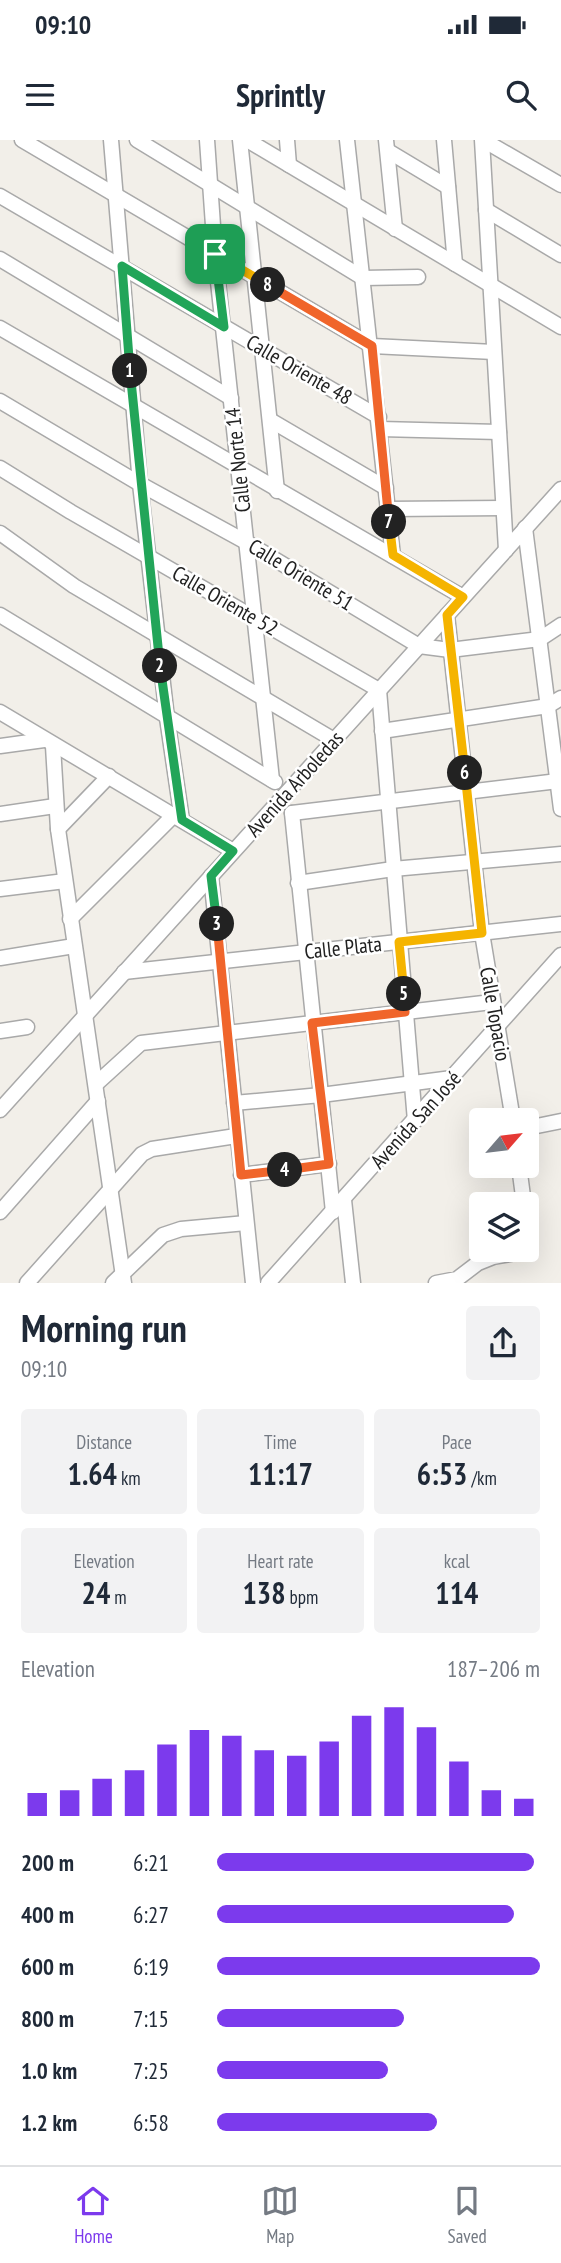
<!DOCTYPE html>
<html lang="en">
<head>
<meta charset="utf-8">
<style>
  :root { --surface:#fff; --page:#f2f2f3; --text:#1f2937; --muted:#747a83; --line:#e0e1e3; --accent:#7c3aed }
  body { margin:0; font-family:"PT Sans Narrow",sans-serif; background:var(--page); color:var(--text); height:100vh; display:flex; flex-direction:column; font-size:26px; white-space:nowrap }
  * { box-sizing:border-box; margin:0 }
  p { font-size:23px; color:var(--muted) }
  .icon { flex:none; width:38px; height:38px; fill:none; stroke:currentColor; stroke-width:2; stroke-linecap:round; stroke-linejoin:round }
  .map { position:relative; height:1143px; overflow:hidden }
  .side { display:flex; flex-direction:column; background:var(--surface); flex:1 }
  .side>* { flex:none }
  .needle { width:46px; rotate:62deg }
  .tools { position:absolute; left:469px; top:968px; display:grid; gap:14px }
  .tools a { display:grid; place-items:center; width:70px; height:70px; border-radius:7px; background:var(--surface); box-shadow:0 7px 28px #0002; font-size:35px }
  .pin { position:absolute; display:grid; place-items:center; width:60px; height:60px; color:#fff; margin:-30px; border-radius:14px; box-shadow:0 4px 10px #0006 }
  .km { position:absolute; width:35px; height:35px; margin:-18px; border-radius:50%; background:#222; color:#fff; font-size:19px; line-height:35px; text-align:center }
  .round { display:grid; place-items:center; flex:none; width:74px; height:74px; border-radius:7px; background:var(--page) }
  .overview { display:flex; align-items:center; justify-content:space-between; height:119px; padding:0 21px }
  h1 { font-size:38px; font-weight:700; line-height:52px }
  .stats { display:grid; grid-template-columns:repeat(3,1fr); gap:10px; height:119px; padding:7px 21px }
  .stats div { display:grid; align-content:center; border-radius:7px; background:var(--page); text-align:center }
  .stats b { font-size:30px; font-weight:700 }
  .stats small { font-size:19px; font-weight:400 }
  .stats p { font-size:19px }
  .chart { height:196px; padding:14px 21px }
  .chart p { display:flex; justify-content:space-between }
  .chart svg { width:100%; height:126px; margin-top:7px; stroke:var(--accent); stroke-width:6 }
  ul { padding:0 21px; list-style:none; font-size:23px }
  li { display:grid; grid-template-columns:112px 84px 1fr; align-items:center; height:52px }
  li i { height:18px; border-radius:9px; background:var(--accent) }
  .status { display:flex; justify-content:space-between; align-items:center; height:49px; padding:0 35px; background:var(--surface); direction:ltr }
  .status svg { height:19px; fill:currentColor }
  header { display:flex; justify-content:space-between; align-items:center; height:91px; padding:0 21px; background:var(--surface); font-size:32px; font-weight:700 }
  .menu { display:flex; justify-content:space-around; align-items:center; height:98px; border-top:2px solid var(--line); background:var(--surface); font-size:19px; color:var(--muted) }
  .menu a { display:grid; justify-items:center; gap:4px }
  .menu .active { color:var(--accent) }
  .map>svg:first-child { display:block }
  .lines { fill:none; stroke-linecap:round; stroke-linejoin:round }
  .minor-casing { stroke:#a9a9a9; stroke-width:17 }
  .minor { stroke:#fff; stroke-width:14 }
  .split-1-casing { stroke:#fff; stroke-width:14 }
  .split-2-casing { stroke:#fff; stroke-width:14 }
  .split-3-casing { stroke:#fff; stroke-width:14 }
  .split-4-casing { stroke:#fff; stroke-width:14 }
  .split-5-casing { stroke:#fff; stroke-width:14 }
  .split-6-casing { stroke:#fff; stroke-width:14 }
  .split-7-casing { stroke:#fff; stroke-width:14 }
  .split-8-casing { stroke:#fff; stroke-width:14 }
  .split-9-casing { stroke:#fff; stroke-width:14 }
  .split-1 { stroke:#22a559; stroke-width:9 }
  .split-2 { stroke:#22a559; stroke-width:9 }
  .split-3 { stroke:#22a559; stroke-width:9 }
  .split-4 { stroke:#f0652b; stroke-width:9 }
  .split-5 { stroke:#f0652b; stroke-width:9 }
  .split-6 { stroke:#f5b400; stroke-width:9 }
  .split-7 { stroke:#f5b400; stroke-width:9 }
  .split-8 { stroke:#f0652b; stroke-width:9 }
  .split-9 { stroke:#f5b400; stroke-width:9 }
  .labels { text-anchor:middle; stroke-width:5; stroke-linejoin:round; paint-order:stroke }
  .street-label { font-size:21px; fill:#222; stroke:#fff }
</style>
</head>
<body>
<div class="status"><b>09:10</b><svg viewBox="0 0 49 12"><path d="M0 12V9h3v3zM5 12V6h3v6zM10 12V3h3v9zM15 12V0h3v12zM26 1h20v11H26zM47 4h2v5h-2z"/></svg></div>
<header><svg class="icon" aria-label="menu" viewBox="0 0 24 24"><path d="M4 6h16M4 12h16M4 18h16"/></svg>Sprintly<svg class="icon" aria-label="search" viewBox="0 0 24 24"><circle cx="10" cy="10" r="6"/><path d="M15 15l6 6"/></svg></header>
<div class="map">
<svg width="561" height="1143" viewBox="0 0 561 1143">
  <rect width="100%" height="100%" fill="#f2efe9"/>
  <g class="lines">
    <g class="minor-casing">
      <g id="minor">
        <path d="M22,0l350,206 122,6"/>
        <path d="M111,0l29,344 27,234 15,102"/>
        <path d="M137,0l226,138 55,-1"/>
        <path d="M207,0l8,114 57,526"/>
        <path d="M240,0l37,351"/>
        <path d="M247,0l314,187"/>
        <path d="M287,0l2,25"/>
        <path d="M347,0l46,416"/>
        <path d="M386,0l9,89"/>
        <path d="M444,0l11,124"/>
        <path d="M482,0l24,410"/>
        <path d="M483,0l78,45"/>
        <path d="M388,11l60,36"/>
        <path d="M0,56l379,221"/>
        <path d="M486,70l75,45"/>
        <path d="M0,119l231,139"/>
        <path d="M0,188l463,269"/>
        <path d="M0,261l140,83 106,58 173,104 31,4 90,-11 21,-14"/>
        <path d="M270,280l116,68"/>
        <path d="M380,289l119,3"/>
        <path d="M0,328l71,44 308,178 36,431"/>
        <path d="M388,369l115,-1"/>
        <path d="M525,388l36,281"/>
        <path d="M0,393l74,53 260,154"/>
        <path d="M0,475l275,167"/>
        <path d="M447,475l35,318 31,187"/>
        <path d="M0,572l233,139"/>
        <path d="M382,591l166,-25 13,-8"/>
        <path d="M0,606l44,-6"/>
        <path d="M53,606l5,83 66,454"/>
        <path d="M292,673l41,399"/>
        <path d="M292,673l266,-32"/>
        <path d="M0,674l55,-8"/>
        <path d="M58,689l51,-53"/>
        <path d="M211,736l42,407"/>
        <path d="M298,743l95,-14 168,-15"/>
        <path d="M0,749l65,-8"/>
        <path d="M70,779l104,-104"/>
        <path d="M0,818l74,-12"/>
        <path d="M124,832l437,-48"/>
        <path d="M0,891l27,-4"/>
        <path d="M96,944l45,-41 351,-41"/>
        <path d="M234,963l87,-8 131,-17"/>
        <path d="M0,970l561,-621"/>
        <path d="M527,988l34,-7"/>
        <path d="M519,1026l5,38"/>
        <path d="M241,1035l88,-11"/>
        <path d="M344,1060l9,83"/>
        <path d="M0,1072l98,-111"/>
        <path d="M27,1143l115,-129 10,-5 84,-13"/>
        <path d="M113,1143l50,-48 18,-6 65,-6"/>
        <path d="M268,1143l293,-328"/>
        <path d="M436,1143l21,-4 21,-16 15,-6 34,-6v-24"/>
      </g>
    </g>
    <use href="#minor" class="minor"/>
  </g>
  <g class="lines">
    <g class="split-1-casing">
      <path id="split-1" d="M130,231l-8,-105 102,61 -9,-73"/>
    </g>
    <g class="split-2-casing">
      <path id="split-2" d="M130,231l30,295"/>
    </g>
    <g class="split-3-casing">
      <path id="split-3" d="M160,526l22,154 51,31 -22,25 6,48"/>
    </g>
    <g class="split-4-casing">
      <path id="split-4" d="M217,784l24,251 44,-5"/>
    </g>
    <g class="split-5-casing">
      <path id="split-5" d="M285,1030l44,-6 -17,-141 93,-11 -1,-18"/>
    </g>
    <g class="split-6-casing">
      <path id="split-6" d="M404,854l-5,-52 83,-9 -17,-160"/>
    </g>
    <g class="split-7-casing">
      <path id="split-7" d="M389,382l4,33 70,42 -16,18 18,158"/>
    </g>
    <g class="split-8-casing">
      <path id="split-8" d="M268,145l104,61 17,176"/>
    </g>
    <g class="split-9-casing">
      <path id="split-9" d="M215,114l53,31"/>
    </g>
    <use href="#split-1" class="split-1"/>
    <use href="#split-2" class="split-2"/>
    <use href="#split-3" class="split-3"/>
    <use href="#split-4" class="split-4"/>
    <use href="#split-5" class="split-5"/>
    <use href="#split-6" class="split-6"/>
    <use href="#split-7" class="split-7"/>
    <use href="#split-8" class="split-8"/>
    <use href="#split-9" class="split-9"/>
  </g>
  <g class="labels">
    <g class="street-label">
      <text transform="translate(299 230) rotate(30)" y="7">Calle Oriente 48</text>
      <text transform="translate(238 320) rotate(-96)" y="7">Calle Norte 14</text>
      <text transform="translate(301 435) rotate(31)" y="7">Calle Oriente 51</text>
      <text transform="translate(225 461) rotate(30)" y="7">Calle Oriente 52</text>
      <text transform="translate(295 644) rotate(-48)" y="7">Avenida Arboledas</text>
      <text transform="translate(343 808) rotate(-6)" y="7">Calle Plata</text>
      <text transform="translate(495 874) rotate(80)" y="7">Calle Topacio</text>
      <text transform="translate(416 980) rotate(-48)" y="7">Avenida San José</text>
    </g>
  </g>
</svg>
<div class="tools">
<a><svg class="needle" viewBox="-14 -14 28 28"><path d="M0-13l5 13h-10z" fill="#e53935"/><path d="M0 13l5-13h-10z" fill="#747a83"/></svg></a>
<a><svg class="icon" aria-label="layers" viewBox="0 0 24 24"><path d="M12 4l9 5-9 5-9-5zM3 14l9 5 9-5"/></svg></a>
</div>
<div class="pin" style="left:215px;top:114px;background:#1e9e55"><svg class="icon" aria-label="arrive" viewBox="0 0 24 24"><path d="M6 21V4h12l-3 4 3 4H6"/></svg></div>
<b class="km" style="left:130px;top:231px">1</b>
<b class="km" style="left:160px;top:526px">2</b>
<b class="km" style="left:217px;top:784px">3</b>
<b class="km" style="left:285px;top:1030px">4</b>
<b class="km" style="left:404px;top:854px">5</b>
<b class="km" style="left:465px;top:633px">6</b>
<b class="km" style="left:389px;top:382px">7</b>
<b class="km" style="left:268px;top:145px">8</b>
</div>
<section class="side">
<div class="overview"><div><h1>Morning run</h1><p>09:10</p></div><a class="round"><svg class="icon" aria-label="share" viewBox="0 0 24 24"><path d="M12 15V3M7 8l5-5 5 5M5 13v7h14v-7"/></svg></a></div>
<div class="stats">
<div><p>Distance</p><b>1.64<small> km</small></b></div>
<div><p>Time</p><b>11:17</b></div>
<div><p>Pace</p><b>6:53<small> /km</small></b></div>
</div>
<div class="stats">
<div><p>Elevation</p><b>24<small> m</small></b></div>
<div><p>Heart rate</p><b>138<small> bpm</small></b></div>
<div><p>kcal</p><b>114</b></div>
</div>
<div class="chart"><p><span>Elevation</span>187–206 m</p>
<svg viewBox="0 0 160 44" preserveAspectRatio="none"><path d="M5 44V36M15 44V35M25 44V31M35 44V28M45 44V19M55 44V14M65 44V16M75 44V21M85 44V23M95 44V18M105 44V9M115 44V6M125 44V13M135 44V25M145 44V35M155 44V38"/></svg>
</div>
<ul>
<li><b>200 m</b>6:21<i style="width:98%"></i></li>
<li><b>400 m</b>6:27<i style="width:92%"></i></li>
<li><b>600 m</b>6:19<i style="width:100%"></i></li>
<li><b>800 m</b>7:15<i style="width:58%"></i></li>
<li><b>1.0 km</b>7:25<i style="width:53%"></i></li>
<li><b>1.2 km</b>6:58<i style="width:68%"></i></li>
</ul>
</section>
<nav class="menu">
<a class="active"><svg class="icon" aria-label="home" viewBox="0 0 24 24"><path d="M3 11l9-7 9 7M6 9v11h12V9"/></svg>Home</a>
<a><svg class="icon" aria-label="map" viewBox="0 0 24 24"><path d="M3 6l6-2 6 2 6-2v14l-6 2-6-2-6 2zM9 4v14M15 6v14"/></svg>Map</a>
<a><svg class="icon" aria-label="saved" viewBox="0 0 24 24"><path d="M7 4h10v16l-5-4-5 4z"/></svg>Saved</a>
</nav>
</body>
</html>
